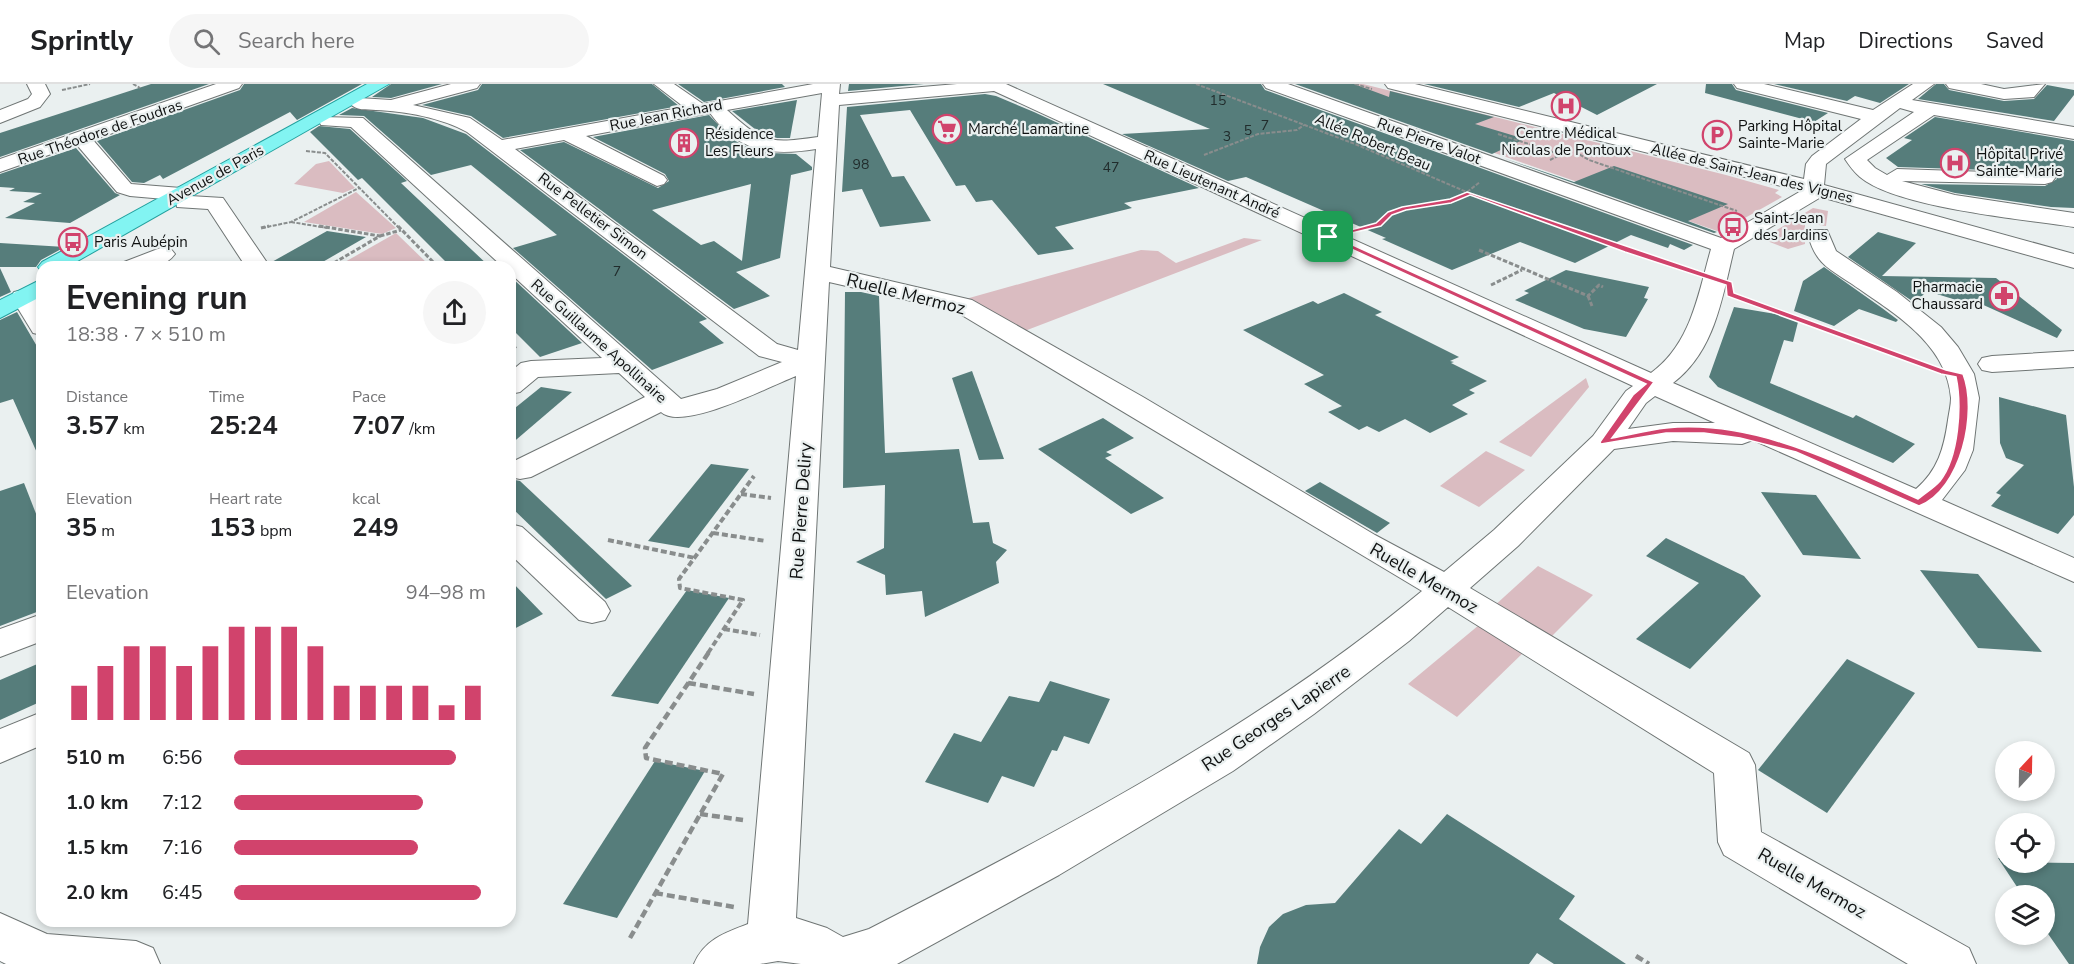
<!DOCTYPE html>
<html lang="en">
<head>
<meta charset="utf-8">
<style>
  :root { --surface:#fff; --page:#f6f6f6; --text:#202124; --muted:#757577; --line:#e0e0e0; --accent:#d1436c }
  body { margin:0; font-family:"Nunito Sans",sans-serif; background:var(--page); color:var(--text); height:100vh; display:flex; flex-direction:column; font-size:22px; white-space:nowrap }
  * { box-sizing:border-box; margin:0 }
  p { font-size:20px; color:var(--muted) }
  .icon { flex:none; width:33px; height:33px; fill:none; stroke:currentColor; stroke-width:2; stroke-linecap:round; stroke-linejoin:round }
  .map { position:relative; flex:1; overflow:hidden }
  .side { position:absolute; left:36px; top:177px; width:480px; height:666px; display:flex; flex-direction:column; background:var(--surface); border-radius:18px; box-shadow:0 3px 9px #0003 }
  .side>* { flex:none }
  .needle { width:39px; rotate:22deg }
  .fabs { position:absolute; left:1995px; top:657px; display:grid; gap:12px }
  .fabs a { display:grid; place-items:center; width:60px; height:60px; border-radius:50%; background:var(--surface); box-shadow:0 3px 9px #0003; font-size:30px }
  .pin { position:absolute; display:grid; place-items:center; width:51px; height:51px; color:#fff; margin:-26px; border-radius:12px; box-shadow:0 3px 9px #0006 }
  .round { display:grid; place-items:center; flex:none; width:63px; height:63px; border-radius:32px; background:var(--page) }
  .overview { display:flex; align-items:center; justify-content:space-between; height:102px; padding:0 30px }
  h1 { font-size:33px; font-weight:700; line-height:45px }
  .figures { display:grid; grid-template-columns:repeat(3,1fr); gap:9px; height:102px; padding:6px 30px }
  .figures div { display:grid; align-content:center }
  .figures b { font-size:26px; font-weight:700 }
  .figures small { font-size:16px; font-weight:400 }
  .figures p { font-size:16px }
  .chart { height:168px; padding:12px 30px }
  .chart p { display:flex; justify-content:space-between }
  .chart svg { width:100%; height:108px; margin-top:6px; stroke:var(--accent); stroke-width:6 }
  ul { padding:0 30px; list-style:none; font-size:20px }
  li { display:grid; grid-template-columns:96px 72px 1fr; align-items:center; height:45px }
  li i { height:15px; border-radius:8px; background:var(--accent) }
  header { display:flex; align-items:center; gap:36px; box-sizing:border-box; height:84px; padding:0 30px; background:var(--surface); border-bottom:2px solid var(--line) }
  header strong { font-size:28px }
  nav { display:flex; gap:33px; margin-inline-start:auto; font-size:21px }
  .search { width:420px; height:54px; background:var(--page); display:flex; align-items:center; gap:15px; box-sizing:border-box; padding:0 21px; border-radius:33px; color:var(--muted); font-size:22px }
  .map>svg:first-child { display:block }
  .green { fill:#dabcc1 }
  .building { fill:#567d7b; fill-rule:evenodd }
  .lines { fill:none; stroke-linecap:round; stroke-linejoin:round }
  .minor-casing { stroke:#6f7574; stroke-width:2 }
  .major-casing { stroke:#23a09e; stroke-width:2 }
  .path-far3 { stroke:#898d8d; stroke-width:2; stroke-dasharray:4 1.5; stroke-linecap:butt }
  .path-far2 { stroke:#898d8d; stroke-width:3; stroke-dasharray:4.5 2; stroke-linecap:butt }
  .path-far1 { stroke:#898d8d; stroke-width:4; stroke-dasharray:6 3; stroke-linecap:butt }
  .path { stroke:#898d8d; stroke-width:4.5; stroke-dasharray:8 4; stroke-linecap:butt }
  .minor { fill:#fff; fill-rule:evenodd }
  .major { fill:#82f4f2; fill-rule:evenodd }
  .route { fill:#d1436c; stroke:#fff; stroke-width:1.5; fill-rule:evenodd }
  .labels { text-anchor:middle; stroke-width:4.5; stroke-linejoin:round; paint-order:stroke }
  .far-number-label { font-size:14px; fill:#212c2c }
  .far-street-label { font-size:15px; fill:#0f1111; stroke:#eaf0f0 }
  .far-poi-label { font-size:15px; fill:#0f1111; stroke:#eaf0f0; text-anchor:start }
  .street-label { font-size:18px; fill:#0f1111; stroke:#eaf0f0 }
</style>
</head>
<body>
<header>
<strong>Sprintly</strong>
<div class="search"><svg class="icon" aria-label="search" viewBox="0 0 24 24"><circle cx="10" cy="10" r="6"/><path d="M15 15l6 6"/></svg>Search here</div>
<nav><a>Map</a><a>Directions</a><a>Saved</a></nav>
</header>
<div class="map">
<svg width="2074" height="880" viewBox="0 0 2074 880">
  <rect width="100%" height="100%" fill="#eaf0f0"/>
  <g class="green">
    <path d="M1298,0h65l363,91 53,15 -4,3 7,4 -62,35z"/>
    <path d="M329,77l26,27 -12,5 -49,-9 22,-20z"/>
    <path d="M356,108l40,36 -14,6 -78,-12z"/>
    <path d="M1813,124l15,3 -2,15 -21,-3v21l-17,5 -26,-10z"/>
    <path d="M396,149l35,34h-95z"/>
    <path d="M1244,154l18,2 -240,92 -60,-32 179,-50 17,1 18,12z"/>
    <path d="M1586,294l3,9 -58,70 -32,-15z"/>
    <path d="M1486,367l39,19 -46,37 -39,-21z"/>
    <path d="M1538,482l55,29 -46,46 -54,-34z"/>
    <path d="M1485,536l44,27 -72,70 -49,-33z"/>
  </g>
  <g class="building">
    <path d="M151,0h58l-209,73v-24z"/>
    <path d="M244,0h118l-65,36 -7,-8 -127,67 -3,-4 -16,8 -12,-1 -35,-41 143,-51z"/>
    <path d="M391,0h51l-51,14 -19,-1z"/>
    <path d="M482,0h170l27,22 -176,32 -32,-22 -49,-11 56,-15z"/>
    <path d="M678,0h104l3,3 -81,15z"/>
    <path d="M849,0h75l-76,7z"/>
    <path d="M1103,0h158l4,6 428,155 -9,5 -14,-6 -2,4 -37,-13 -56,28 -55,-21 -68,28 -70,-31 4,-1 -140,-61 -18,4 -106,-47 88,-5z"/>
    <path d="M1295,0h59l35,13 1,-6 104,26 -19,7 50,15 -33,15z"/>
    <path d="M1424,0h233l-60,31 -43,-22 -35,14z"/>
    <path d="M1706,0h26l4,6 92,23 -14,9 -109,-29z"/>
    <path d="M1774,0h135l-29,19 -25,-7 -8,5z"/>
    <path d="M1936,0h8l5,6 55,11 30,-2 13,-14 27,5v5l-20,26 -136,-22z"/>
    <path d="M985,10l11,2 38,16 165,76 -75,15 8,5 -77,19 19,22 -36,6 -46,-55 -16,2 -11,-17 -9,1 -46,-76 -50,5 32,62 12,-1 27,45 -51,6 -18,-38 -20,3 5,-85z"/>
    <path d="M797,16l-7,38h-13l-17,-5 -28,-22z"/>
    <path d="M352,24l71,10 43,16 241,185 -8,3 25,21 -72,27 -139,-122 44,-13 -86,-70 -40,10 -67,-59 -25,-1z"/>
    <path d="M709,31l22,23 13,8 26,7 26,1 16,13v3l-21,5 -11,83 -44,14 34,24 -36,13 -214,-159 44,-8 94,46 11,-7 -4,-7 -72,-37zM751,100l-9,77 -28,-20 -13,4 -49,-35z"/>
    <path d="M1935,33l139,24v67l-23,-1 -96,-14 -34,-9 124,2 12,-7 -5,-7 -154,-5 -12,-9 26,-18 -8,-2z"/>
    <path d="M319,42l31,3 57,52 -6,2 89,84h-39l-89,-89 -4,2 -48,-48z"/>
    <path d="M76,64l39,45 5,2 -50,28 -65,-5 30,-15 -12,-1 19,-9 -33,-2 6,-3 -15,-1v-13z"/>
    <path d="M1503,74l71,24 40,-16 114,38 -40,17 29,11 -3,1z"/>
    <path d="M327,147l39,6 -52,30h-42l-2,-4z"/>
    <path d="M1878,148l38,11 -34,33 114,2 66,52 -5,8 -78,-35v4l-52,-16 -12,12 -67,-46z"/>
    <path d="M0,159l65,4 -24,13 -5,7h-36z"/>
    <path d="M1824,183l58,41 16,12 -2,2 -37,-13 -25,17 -40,-15 9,-30z"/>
    <path d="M0,184l11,24 -11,5z"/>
    <path d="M1566,186l83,17 -5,11 4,1 -22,38 -42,-8 -69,-29 14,-7 -5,-2z"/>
    <path d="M510,192l72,67 -42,14 -30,-30z"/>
    <path d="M845,208h16l18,4 6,157 74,-4 14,74 16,-1 4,21 14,7 -11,12 3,21 -74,34 -3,-26 -36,4 -1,-20 -29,-13 28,-14 1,-63 -42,3z"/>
    <path d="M1344,209l38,19 -7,3 84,42 -9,4 4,1 -3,1 36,18 -18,9 6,3 -23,12 16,9 -38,19 -25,-14 -26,13 -12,-6 -8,4 -31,-18 14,-6 -38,-22 20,-9 -81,-45 70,-29 5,3z"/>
    <path d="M1734,223l65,11 -6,24 -9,-2 -14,43 83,35 3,-3 59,29 -22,19 -175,-76 -9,-10z"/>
    <path d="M17,228l25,43v109l-29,-65 -13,4v-83z"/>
    <path d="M972,287l32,88 -25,1 -27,-82z"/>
    <path d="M541,303l31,5 -62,53v-33z"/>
    <path d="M1999,313l67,18 8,72v28l-16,19 -67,-28 10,-11 -5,-2 28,-28 -18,-7 -6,-15z"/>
    <path d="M1103,334l31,20 -28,14 6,3 -7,3 59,40 -33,16 -93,-65z"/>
    <path d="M711,380l38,5 -60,79 -41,-7z"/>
    <path d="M510,395l10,2 112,105 -26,13 -96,-93z"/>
    <path d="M1320,398l70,41 -13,10 -72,-42z"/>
    <path d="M24,399l18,46v81l-42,16v-135z"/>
    <path d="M1761,408l55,3 45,64 -58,-4z"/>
    <path d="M1666,454l78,38 17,20 -71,73 -54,-30 63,-56 -53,-27z"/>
    <path d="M1920,486l58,4 64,78 -64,-4z"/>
    <path d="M510,496l33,34 -33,17z"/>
    <path d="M687,506l42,8 -71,106 -47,-8z"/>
    <path d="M1847,575l68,34 -88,120 -69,-43z"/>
    <path d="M42,578v39l-42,19v-40z"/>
    <path d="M1050,597l60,18 -21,45 -25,-8 -7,15 -5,-1 -18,37 -32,-11 -14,27 -63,-21 29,-49 27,9 28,-46 30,6z"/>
    <path d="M655,677l50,10 -88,147 -54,-14z"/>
    <path d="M1447,730l128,82 -16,23 67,45h-72l-17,-11 -8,11h-272l3,-17 9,-20 14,-13 23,-9 29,-2 64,-74 22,15z"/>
    <path d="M1998,774l8,1v3l68,1v101h-5l-25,-36v-32h-21z"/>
  </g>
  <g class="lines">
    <g class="minor-casing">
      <g id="minor">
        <path d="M27,0h18l5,10 -10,13 -40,16v-13l28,-11 4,-5z"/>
        <path d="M216,0h26l-3,4 -146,52 38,44 50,4 8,1 1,7 33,2 47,69h-24l-38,-58 -31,-2 -1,-7 -46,-4 -13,-4 -40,-47 -77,27v-13z"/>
        <path d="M451,0h29l-3,4 -64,17 57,13 32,22 182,-33 -30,-23h20l29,20 110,-20h27l-1,10 118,-10h49l645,289c40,-29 47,-78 60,-124l-445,-161 -3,-4h25l433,154 80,-47 -413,-103 -3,-4h30l389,95 2,-15 6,-8 49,-37 -124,-31 -3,-4h30l109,26 40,-26h21l-22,16 162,27v12l-140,-24 -67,45 8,8 12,7 10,-6 155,5 3,4 -3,4 -7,2 -143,-3 53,14 119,18v14c-51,-8 -177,-19 -214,-50 -6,-5 -11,-12 -15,-18l69,-47 -14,-4 -74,56 -2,21 250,69v14l-253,-71 -87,52c-12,49 -19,102 -61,134l243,106c22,-19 28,-41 32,-69 1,-7 3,-15 3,-22 -4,-55 -59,-86 -99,-114 -24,-16 -36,-20 -44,-49l3,-5h16l9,21 61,41 44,35 17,20 16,27 5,24 -6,52 -8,20 -23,30 132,58v24l-321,-142 -11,4 -69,-3 -59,8 -96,97 -48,42 279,165 6,12 6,67 208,116 7,16h-68l-184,-109 -6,-13 -4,-69 -266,-166 -39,34 -95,73 -81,57 -174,104 -162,89h-96l-23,-3 -18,3h-66c10,-24 30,-31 54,-40l48,-548c-26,10 -113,56 -135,36l-130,65 -11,2 -10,-2v-14l135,-66 -26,-24 -81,4 -18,15 -10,2v-22l11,-9 10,-2 71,-3 -92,-85v-6h-7l-152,-140 -30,-2 -2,-4 2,-4 42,1 318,281 36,-10 65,-27 -23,-6 -292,-224c-25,-14 -62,-21 -91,-22 -9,-1 -21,1 -26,-7l9,-5 32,2zM994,7l639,295 -7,5 -33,45 -99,94 -50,42 -69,-37 -232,-138 -171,-97 -142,-33 9,-162zM822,9l-4,44c-49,7 -55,6 -91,-27zM710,29c29,40 62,43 106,36l-18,201 -21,-6 -262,-195 49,-9 93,46 7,-2 3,-4 -3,-4 -78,-40zM829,198l126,29 467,280c-168,139 -361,239 -553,338l-26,8 -16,-9 -31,-10zM1655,312l60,27h-42l-45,6 18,-26z"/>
        <path d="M1946,0h35l23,5 41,-5 -11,13 -30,2 -55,-11z"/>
        <path d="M163,163l8,2 4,5c-12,17 -37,13 -55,13l4,-5z"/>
        <path d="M23,206l9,2 10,11v32l-9,-2 -22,-36 3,-5z"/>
        <path d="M2074,267v16l-82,5 -10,-2 -4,-6 4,-6 10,-2z"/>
        <path d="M510,440l12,3 83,75 5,9 -5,9 -13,3 -13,-3 -69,-66z"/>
        <path d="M42,530v27l-42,16v-28z"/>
        <path d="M42,628v33l-42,18v-34z"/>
        <path d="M0,829l47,21 89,7 17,7 7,16h-154l-6,-3z"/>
      </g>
    </g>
    <g class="major-casing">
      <g id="major">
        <path d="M367,0h22l-322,183h-25v5l-4,-5 4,-5z"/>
        <path d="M42,195v17l-42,22v-18z"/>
      </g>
    </g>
    <g class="path-far3">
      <path d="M133,0l7,4"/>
      <path d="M1196,0l159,60 114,49 100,35"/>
      <path d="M1355,0l17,5"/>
      <path d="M62,6l28,-6"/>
      <path d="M1498,50l61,20"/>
      <path d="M306,67l19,2 74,75"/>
      <path d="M1575,68l14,8 148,51"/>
      <path d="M1204,71l54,-21 39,-4 7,-5"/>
      <path d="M1550,76l20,-10"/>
      <path d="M291,138l37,6"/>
      <path d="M262,144l29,-6 68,-34"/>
      <path d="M1367,144l16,-5 7,-10 5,-2 63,-12 22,-17"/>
    </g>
    <g class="path-far2">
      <path d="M319,142l61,10 -53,31"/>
      <path d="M398,142l40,41"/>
      <path d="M1564,142l125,44"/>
      <path d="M261,144l8,-2"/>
      <path d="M1366,144l6,-2"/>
      <path d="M380,152l21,-6"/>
      <path d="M1479,166l109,46 11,-11 4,2"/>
      <path d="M1491,201l31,-15"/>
      <path d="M1588,212l4,10"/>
      <path d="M1738,213l185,68"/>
      <path d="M510,255l6,10"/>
    </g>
    <g class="path-far1">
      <path d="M741,410l30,4"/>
      <path d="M713,449l53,8"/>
      <path d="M608,456l87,18"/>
      <path d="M724,545l36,6"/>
      <path d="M708,569l35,-53 -63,-12 -1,-9 75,-103"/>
    </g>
    <g class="path">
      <path d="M688,599l66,11"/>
      <path d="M700,730l43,6"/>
      <path d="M655,809l79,14"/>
      <path d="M630,854l93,-164 -77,-16 -1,-10 64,-96"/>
      <path d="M1636,872l13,8"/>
    </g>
    <use href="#minor" class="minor"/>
    <use href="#major" class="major"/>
  </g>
  <path class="route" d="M1467,108l265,90 2,11 212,77 17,4c15,38 -2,116 -44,132l-123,-54 -56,-14 -36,-5h-38l-65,11 -1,-2 33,-47 13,-11 -321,-147 51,-14 12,-11 14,-5 48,-8zM1470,111l155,57 101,33 1,11 214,78 15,3c6,28 3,80 -16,104 -6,7 -15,12 -22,18 -79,-35 -163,-80 -252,-71 -18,2 -37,7 -54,10l42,-56 -319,-145 46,-11 11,-11 14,-5 45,-7z"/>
  <defs>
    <g id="hospital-ring" transform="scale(1.5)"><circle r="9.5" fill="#eaf0f0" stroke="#d1436c" stroke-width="1.5"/><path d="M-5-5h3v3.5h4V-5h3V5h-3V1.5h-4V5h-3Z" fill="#d1436c"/></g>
    <g id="supermarket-ring" transform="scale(1.5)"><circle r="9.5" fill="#eaf0f0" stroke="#d1436c" stroke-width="1.5"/><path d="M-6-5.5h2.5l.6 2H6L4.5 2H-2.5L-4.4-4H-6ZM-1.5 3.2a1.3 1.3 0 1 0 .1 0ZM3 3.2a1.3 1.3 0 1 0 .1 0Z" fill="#d1436c"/></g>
    <g id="parking-ring" transform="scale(1.5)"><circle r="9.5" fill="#eaf0f0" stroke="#d1436c" stroke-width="1.5"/><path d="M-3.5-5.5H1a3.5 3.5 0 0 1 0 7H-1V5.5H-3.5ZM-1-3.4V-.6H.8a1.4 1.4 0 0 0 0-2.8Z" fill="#d1436c"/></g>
    <g id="building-ring" transform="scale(1.5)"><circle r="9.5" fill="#eaf0f0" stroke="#d1436c" stroke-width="1.5"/><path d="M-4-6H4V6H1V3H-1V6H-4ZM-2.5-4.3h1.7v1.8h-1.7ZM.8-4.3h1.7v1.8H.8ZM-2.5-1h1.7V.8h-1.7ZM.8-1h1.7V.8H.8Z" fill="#d1436c"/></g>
    <g id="bus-ring" transform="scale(1.5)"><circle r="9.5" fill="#eaf0f0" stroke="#d1436c" stroke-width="1.5"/><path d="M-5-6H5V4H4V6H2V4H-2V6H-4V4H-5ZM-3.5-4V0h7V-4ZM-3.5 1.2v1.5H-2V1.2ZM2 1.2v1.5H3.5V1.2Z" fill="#d1436c"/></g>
    <g id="pharmacy-ring" transform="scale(1.5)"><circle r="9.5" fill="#eaf0f0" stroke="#d1436c" stroke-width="1.5"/><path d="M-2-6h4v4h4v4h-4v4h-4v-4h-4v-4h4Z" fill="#d1436c"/></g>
  </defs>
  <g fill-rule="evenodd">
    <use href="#hospital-ring" x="1566" y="22"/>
    <use href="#supermarket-ring" x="947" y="45"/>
    <use href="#parking-ring" x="1717" y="51"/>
    <use href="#building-ring" x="684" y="59"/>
    <use href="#hospital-ring" x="1955" y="79"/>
    <use href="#bus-ring" x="1733" y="143"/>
    <use href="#bus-ring" x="73" y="158"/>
    <use href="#pharmacy-ring" x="2004" y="212"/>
  </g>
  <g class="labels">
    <g class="far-number-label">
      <text x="1218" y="21">15</text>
      <text x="1265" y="46">7</text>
      <text x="1248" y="51">5</text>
      <text x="1227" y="57">3</text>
      <text x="861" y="85">98</text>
      <text x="1111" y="88">47</text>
      <text x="617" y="192">7</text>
    </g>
    <g class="far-street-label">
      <text transform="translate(666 31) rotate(-11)" y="5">Rue Jean Richard</text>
      <text transform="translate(100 48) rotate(-19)" y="5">Rue Théodore de Foudras</text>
      <text transform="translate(1429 57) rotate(20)" y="5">Rue Pierre Valot</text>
      <text transform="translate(1373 58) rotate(23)" y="5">Allée Robert Beau</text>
      <text transform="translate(1752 89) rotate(14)" y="5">Allée de Saint-Jean des Vignes</text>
      <text transform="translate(215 91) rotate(-29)" y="5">Avenue de Paris</text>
      <text transform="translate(1212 100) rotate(24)" y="5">Rue Lieutenant André</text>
      <text transform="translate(593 132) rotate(37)" y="5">Rue Pelletier Simon</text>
      <text transform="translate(599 257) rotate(42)" y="5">Rue Guillaume Apollinaire</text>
    </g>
    <g class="far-poi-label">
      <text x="1738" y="47">Parking Hôpital<tspan x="1738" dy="17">Sainte-Marie</tspan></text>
      <text x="968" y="50">Marché Lamartine</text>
      <text x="1566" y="54" text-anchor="middle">Centre Médical<tspan x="1566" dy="17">Nicolas de Pontoux</tspan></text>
      <text x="705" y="55">Résidence<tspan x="705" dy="17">Les Fleurs</tspan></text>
      <text x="1976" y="75">Hôpital Privé<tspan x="1976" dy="17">Sainte-Marie</tspan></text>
      <text x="1754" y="139">Saint-Jean<tspan x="1754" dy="17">des Jardins</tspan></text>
      <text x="94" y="163">Paris Aubépin</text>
      <text x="1983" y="208" text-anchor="end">Pharmacie<tspan x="1983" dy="17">Chaussard</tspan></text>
    </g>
    <g class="street-label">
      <text transform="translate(906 210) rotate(14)" y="6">Ruelle Mermoz</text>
      <text transform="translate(801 427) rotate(-86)" y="6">Rue Pierre Deliry</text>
      <text transform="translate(1424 494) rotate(30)" y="6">Ruelle Mermoz</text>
      <text transform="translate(1276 634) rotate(-34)" y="6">Rue Georges Lapierre</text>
      <text transform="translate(1812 799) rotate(30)" y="6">Ruelle Mermoz</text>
    </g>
  </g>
</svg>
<div class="fabs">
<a><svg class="needle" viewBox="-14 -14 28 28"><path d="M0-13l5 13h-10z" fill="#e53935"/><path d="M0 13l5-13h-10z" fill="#757577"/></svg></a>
<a><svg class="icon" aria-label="locate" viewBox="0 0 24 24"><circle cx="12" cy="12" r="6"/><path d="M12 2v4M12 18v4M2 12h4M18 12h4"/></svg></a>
<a><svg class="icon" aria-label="layers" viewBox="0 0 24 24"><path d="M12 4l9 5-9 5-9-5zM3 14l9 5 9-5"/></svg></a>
</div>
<div class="pin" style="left:1328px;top:153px;background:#1e9e55"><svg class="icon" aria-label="arrive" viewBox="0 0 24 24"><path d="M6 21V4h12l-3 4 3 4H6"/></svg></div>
<section class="side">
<div class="overview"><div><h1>Evening run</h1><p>18:38 · 7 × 510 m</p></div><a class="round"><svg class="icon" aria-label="share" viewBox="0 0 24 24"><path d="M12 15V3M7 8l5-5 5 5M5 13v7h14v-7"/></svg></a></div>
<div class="figures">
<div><p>Distance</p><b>3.57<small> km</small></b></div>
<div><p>Time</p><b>25:24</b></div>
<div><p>Pace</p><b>7:07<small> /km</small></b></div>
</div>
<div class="figures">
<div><p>Elevation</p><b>35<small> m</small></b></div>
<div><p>Heart rate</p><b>153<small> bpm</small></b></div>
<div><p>kcal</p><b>249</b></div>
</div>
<div class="chart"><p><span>Elevation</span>94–98 m</p>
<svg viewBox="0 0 160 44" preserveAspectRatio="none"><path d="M5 44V30M15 44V22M25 44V14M35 44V14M45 44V22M55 44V14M65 44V6M75 44V6M85 44V6M95 44V14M105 44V30M115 44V30M125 44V30M135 44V30M145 44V38M155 44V30"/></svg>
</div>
<ul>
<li><b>510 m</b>6:56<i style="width:88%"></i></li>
<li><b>1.0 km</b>7:12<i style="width:75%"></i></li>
<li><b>1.5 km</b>7:16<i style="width:73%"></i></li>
<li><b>2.0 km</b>6:45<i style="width:98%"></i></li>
</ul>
</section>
</div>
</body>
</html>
